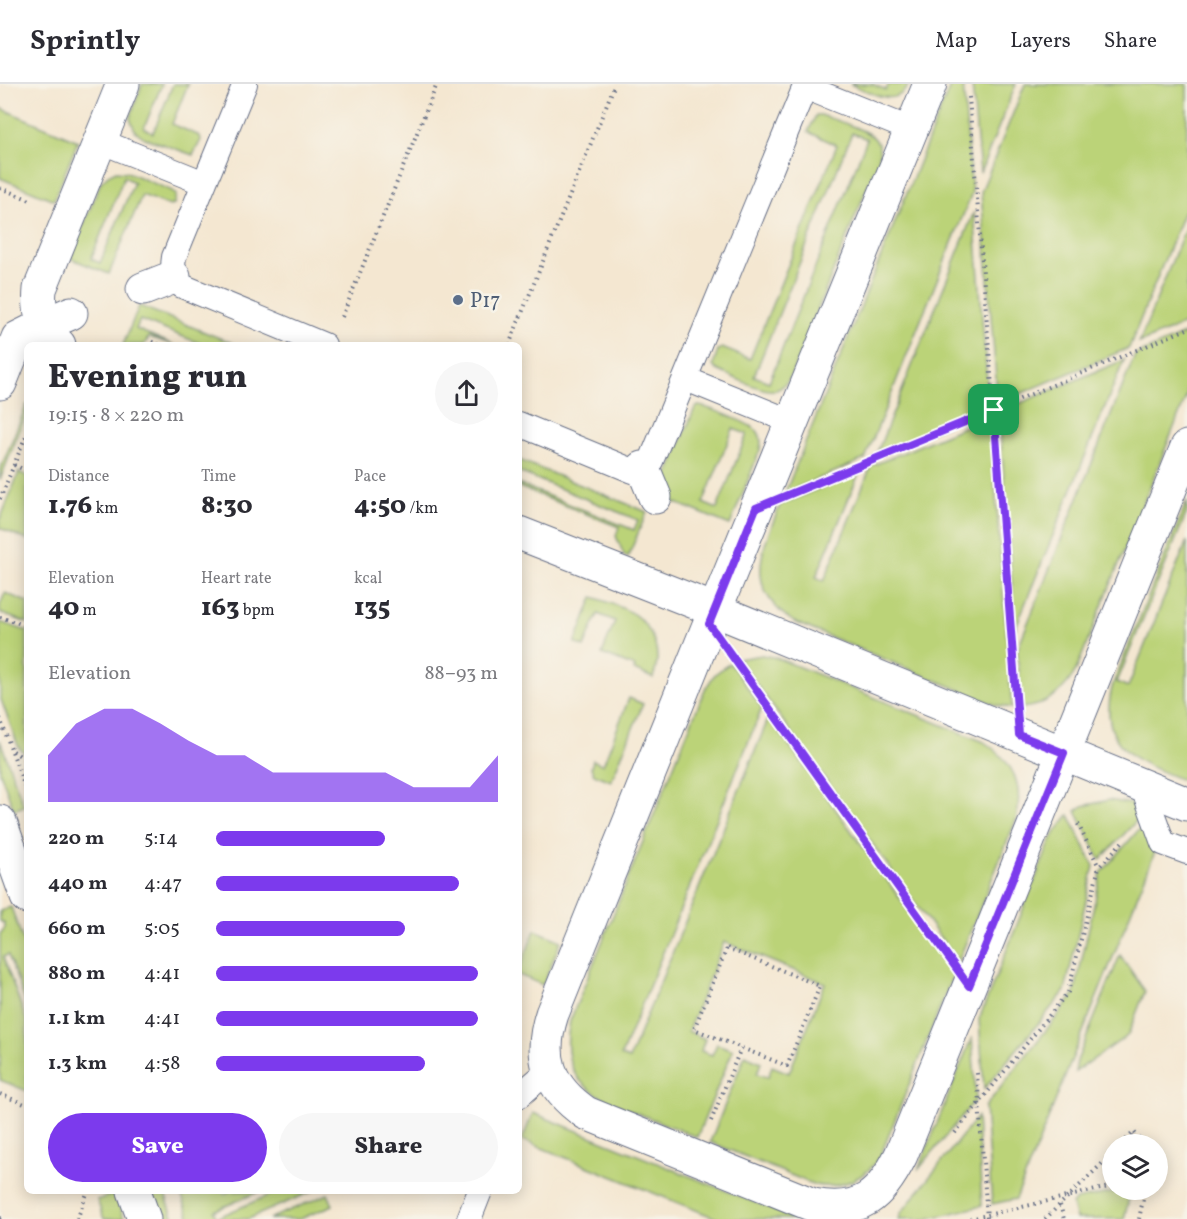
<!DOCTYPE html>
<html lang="en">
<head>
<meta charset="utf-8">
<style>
  :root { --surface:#fff; --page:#f7f7f7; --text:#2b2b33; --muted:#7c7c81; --line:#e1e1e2; --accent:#7c3aed }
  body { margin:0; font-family:Vollkorn,serif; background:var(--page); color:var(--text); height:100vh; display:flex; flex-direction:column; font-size:22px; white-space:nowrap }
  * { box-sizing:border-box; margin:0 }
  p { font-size:20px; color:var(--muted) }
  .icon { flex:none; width:33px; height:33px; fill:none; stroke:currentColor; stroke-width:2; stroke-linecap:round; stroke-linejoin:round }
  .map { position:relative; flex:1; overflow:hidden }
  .panel { position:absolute; left:24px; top:258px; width:498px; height:852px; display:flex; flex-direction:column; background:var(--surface); border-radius:9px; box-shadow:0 3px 15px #0003 }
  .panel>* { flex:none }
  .controls { position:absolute; left:1102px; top:1050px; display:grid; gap:12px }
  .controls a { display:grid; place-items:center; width:66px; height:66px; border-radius:50%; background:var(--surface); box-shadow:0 3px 15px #0003; font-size:30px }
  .pin { position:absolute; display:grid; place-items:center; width:51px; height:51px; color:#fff; margin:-26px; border-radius:12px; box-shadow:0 3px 9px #0006 }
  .round { display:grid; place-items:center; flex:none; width:63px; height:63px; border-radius:32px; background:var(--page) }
  .headline { display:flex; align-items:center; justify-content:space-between; height:102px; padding:0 24px }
  h1 { font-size:33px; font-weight:800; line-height:45px }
  .stats { display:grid; grid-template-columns:repeat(3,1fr); gap:9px; height:102px; padding:6px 24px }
  .stats div { display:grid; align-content:center }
  .stats b { font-size:26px; font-weight:800 }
  .stats small { font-size:16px; font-weight:400 }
  .stats p { font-size:16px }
  .chart { height:168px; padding:12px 24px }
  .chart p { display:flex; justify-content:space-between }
  .chart svg { width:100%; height:108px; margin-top:6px; fill:var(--accent); opacity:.7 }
  .action { display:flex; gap:12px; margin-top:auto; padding:12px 24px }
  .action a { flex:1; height:69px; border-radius:36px; background:var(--accent); color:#fff; font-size:24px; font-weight:800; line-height:69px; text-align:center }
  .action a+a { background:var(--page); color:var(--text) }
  ul { padding:0 24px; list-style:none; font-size:20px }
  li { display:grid; grid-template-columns:96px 72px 1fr; align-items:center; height:45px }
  li i { height:15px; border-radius:8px; background:var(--accent) }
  header { display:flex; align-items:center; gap:36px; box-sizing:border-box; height:84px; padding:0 30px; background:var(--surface); border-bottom:2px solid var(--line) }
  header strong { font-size:28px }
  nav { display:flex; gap:33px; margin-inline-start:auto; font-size:21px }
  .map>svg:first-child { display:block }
  .green { fill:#bbd378; stroke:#6b816b; stroke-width:1.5; fill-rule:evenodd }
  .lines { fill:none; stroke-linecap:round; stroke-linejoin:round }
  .service-casing { stroke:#676f86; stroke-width:26 }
  .pedestrian-casing { stroke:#676f86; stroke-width:35 }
  .minor-casing { stroke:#676f86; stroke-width:35 }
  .path { stroke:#676f86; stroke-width:4; stroke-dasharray:1.5 4.5; stroke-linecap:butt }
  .service { stroke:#fff; stroke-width:24 }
  .pedestrian { stroke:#fff; stroke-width:33 }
  .minor { stroke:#fff; stroke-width:33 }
  .route-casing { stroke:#fff; stroke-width:12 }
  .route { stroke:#7c3aed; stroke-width:8 }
  .service-dot { fill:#5c6f8a; stroke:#f7f3e8; stroke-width:2 }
  .labels { text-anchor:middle; stroke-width:5; stroke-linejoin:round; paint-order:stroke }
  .service-label { font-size:21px; fill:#4e5e75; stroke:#f7f3e8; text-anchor:start }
</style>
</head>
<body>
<header>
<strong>Sprintly</strong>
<nav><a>Map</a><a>Layers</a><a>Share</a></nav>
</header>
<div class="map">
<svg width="1187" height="1135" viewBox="0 0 1187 1135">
  <rect width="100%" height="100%" fill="#f7f3e8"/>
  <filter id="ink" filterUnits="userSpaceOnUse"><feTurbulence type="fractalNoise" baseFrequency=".0167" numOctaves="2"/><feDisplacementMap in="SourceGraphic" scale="12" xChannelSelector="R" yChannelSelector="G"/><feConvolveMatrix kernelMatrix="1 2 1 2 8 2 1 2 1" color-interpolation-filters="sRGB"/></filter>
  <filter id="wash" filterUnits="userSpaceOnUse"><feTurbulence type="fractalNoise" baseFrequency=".008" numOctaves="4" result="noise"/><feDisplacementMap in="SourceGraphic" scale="24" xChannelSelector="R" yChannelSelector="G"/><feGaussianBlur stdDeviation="1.35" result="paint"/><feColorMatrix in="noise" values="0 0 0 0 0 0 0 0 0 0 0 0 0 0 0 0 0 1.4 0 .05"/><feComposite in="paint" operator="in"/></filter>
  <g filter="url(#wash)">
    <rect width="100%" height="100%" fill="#f4e7d1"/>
    <g class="green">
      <path d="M142,0h20l-18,44 9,5 20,-49h15l-16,40 28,12 1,4 -8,15 -48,-17 -10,-7 -5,-13z"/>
      <path d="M850,0h22l14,6 3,-6h20c-13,26 -39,8 -59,0z"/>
      <path d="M951,0h12l9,109 -107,266 -80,34z"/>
      <path d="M972,0h44l-36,89z"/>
      <path d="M1025,0h162v120l-58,144 -131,55 -17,-211z"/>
      <path d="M0,24l78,33 -24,59 -54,-22z"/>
      <path d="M816,31h5c14,5 45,14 54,24 5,6 5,12 4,19l-89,220c-4,5 -7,10 -14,12 -13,3 -45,-14 -59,-20l-4,-4 5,-16 4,-2 28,11 87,-214 -29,-13zM852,49l15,6 -98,243 -15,-6z"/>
      <path d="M116,87l11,1 45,19 4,4 -2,9 -4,2 -28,-11 -33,79 -39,-16 31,-76 7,-7zM124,93l10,5 -34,81 -9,-4z"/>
      <path d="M974,128l15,195 -113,48z"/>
      <path d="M1187,140v99l-48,20z"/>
      <path d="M139,222h1l97,39h-33l-64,-25 -4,9 38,16 -25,-8 -5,8h-21z"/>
      <path d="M1187,249v62l-110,273c-11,22 -30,38 -55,40l-5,-58 118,-295z"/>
      <path d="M1124,276l-109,269 -16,-217z"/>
      <path d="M27,320v8l-27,68v-10z"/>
      <path d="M698,322c11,1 54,18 60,26 4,6 3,12 2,18l-30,75 -71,-29 35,-86zM733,345l14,5 -30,75 -14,-6z"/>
      <path d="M990,332v1l22,291 -16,-3 -202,-83c-51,-34 -33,-70 -14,-117l80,-34 -44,106 8,4 47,-115z"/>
      <path d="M519,376l128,52 -19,45 -4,-2 -8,-19 3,-9 -100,-40v-3l115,46 4,-10 -119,-48z"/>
      <path d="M19,388l8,4v64l-27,-12v-8z"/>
      <path d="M1187,417v11l-70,170 11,5 59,-146v241c-49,-20 -92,-34 -74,-98z"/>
      <path d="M5,509l22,9v21l-27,-10v-8z"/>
      <path d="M593,513c27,10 50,14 61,44 5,13 4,24 -1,37l-19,-8 1,-3 -33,-13 13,-33 -17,-7 -14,33 -9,-4z"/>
      <path d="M0,538l27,9v124l-8,-7 -19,-51z"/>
      <path d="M762,571l15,3 207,84c30,20 40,43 32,78l-58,142 -220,-303z"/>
      <path d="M730,579l32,45 -141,348 8,3 140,-342 185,256 -74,184c-14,21 -40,33 -65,28l-105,-43 35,-87 16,7 -4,12 11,3 4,-11 17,7 36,-90 -101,-41 -36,89 17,8 -4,12 11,4 5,-11 16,6 -36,87c-20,-8 -40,-16 -60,-24 -47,-19 -79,-33 -67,-92l135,-332 10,-15z"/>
      <path d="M629,614l14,6 -32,77 -17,-7 -3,-6 2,-8 10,5z"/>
      <path d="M0,656l24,66 -10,4 -14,-38z"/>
      <path d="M1109,716l27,5 4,12 -40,43 -24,-49 7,-5z"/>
      <path d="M1069,731l25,51 -29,125 -81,98 -5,-70 72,-179 6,-10z"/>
      <path d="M1143,741l12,27 -139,347 -24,5 -7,-97 89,-112 27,-122z"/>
      <path d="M11,823l16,45v54l-19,-51 -5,2 24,65v69l-27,-11v-146l4,-5v-6l-4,-2v-10z"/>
      <path d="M535,846l26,11 -18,44 -24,-10v-5z"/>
      <path d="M1120,871l25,36 -17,44 -53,37 2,-11z"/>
      <path d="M972,953l4,62 -58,71z"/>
      <path d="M533,1029l263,106h-78l-196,-79z"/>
      <path d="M977,1033l5,89 -56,13h-27l2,-6z"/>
      <path d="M1123,1106h8l-7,29h-48l-4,-14 4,-5z"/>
      <path d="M152,1107h12l10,28h-12z"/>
      <path d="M180,1107h42l2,3 6,-3h30l-46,20 2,7 63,-27h34l-65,28h-58z"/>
      <path d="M115,1110l9,25h-20l-7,-19z"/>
      <path d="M328,1110l5,11 -33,14h-31z"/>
    </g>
  </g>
  <g filter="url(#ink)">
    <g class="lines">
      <g class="service-casing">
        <g id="service">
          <path d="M245,0l-71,173c-2,13 -1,19 8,29l142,59"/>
          <path d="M805,3l107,43"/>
          <path d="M100,57l104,42"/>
          <path d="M686,295l106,43"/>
          <path d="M519,340l114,47 10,-3 8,-7 155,-377"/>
          <path d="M1142,701l21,58 24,9"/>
          <path d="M519,1012l30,-26"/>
          <path d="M469,1135l11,-28"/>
        </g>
      </g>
      <g class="pedestrian-casing">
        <g id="pedestrian">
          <path d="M143,205l31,-12"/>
          <path d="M44,241l27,-12"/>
          <path d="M643,384l12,29"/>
        </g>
      </g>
      <g class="minor-casing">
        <g id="minor">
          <path d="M930,0l-215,526 -163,404c-14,43 -4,73 34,99l227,92c48,9 68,-9 88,-50l286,-708"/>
          <path d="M59,261c-17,-16 -21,-34 -19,-56l83,-205"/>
          <path d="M0,299l18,-45 26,-13"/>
          <path d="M519,449l196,77 472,194"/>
          <path d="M0,738l27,75"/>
          <path d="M134,1107l10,28"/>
        </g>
      </g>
      <g class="path">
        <path d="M969,13l47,593"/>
        <path d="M0,104l33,13"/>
        <path d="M342,233l95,-233"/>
        <path d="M149,261l1,-4 10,4"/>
        <path d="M509,261l106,-261"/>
        <path d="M14,381l13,6"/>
        <path d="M809,403l378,-158"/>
        <path d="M0,415l27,-66"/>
        <path d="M0,533l27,9"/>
        <path d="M737,578l206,287"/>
        <path d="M0,634l27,75"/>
        <path d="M13,667l14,10"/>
        <path d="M1078,740l21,43"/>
        <path d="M727,864l93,38 -33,80 -93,-37z"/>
        <path d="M977,989l10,146"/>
        <path d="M0,1010l27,11"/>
        <path d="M711,1037l30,-73"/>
        <path d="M955,1049l113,-141 31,-125 25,-27"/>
        <path d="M1122,1060l12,-12 10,12"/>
        <path d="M1060,1121l4,14"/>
        <path d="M0,1134l3,1"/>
        <path d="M77,1135l11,-28"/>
        <path d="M970,1135l143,-33"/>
        <path d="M1045,1135l68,-66"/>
        <path d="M1139,1135l6,-29"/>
      </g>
      <use href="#service" class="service"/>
      <use href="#pedestrian" class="pedestrian"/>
      <use href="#minor" class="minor"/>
    </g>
  </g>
  <g class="lines" filter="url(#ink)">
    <g class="route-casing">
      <path id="route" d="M994,326l25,325 45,18 -95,233 -260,-362 47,-116z"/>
    </g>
    <use href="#route" class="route"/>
  </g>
  <circle class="service-dot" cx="458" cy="216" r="6"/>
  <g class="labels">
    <g class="service-label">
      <text x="470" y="223">P17</text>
    </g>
  </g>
</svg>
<div class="controls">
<a><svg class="icon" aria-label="layers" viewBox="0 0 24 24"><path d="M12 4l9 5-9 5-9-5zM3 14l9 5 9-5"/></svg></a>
</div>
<div class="pin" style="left:994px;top:326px;background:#1e9e55"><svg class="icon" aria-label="arrive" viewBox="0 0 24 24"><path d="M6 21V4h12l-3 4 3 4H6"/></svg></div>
<section class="panel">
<div class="headline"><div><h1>Evening run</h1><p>19:15 · 8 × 220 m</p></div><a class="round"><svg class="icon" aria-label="share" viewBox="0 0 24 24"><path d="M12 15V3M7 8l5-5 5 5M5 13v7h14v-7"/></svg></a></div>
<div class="stats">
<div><p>Distance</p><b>1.76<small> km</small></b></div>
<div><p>Time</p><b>8:30</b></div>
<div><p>Pace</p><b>4:50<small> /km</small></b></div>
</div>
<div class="stats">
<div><p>Elevation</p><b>40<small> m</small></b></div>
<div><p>Heart rate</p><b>163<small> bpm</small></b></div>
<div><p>kcal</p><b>135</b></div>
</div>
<div class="chart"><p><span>Elevation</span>88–93 m</p>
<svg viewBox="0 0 160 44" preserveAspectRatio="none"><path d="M0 44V25L10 12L20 6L30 6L40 12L50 19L60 25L70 25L80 32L90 32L100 32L110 32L120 32L130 38L140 38L150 38L160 25V44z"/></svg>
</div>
<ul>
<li><b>220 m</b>5:14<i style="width:60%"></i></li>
<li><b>440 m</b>4:47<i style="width:86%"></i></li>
<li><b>660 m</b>5:05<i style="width:67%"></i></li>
<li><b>880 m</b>4:41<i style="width:93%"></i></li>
<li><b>1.1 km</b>4:41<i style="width:93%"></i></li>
<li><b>1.3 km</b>4:58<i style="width:74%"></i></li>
</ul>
<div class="action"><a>Save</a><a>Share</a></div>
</section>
</div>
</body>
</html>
